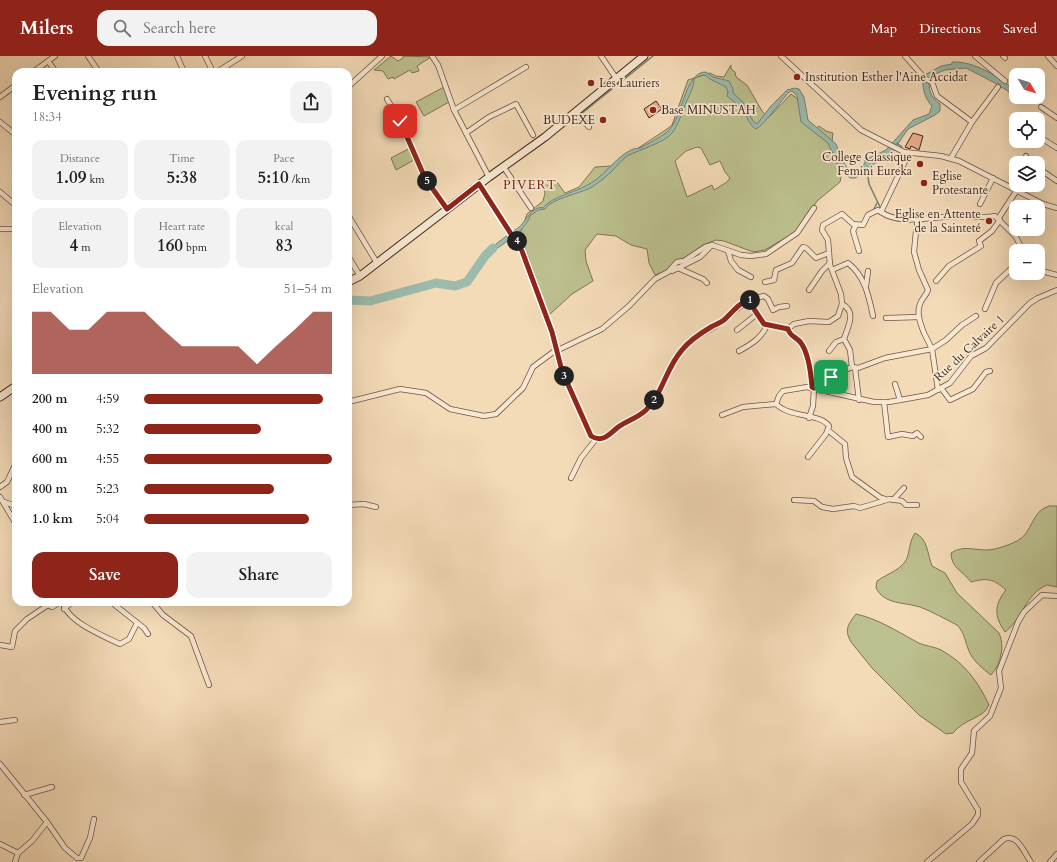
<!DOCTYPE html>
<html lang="en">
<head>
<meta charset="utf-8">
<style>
  :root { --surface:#fff; --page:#f2f2f2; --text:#202124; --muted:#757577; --accent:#8f2418 }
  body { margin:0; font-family:Cardo,serif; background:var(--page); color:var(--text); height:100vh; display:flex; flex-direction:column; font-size:15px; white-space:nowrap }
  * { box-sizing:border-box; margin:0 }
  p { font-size:13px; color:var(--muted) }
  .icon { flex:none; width:22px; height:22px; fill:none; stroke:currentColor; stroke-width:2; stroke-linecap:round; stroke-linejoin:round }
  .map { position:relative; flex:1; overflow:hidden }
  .panel { position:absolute; left:12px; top:12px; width:340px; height:538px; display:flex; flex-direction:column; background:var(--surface); border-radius:12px; box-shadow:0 4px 16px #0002 }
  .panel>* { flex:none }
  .needle { width:26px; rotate:128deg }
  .controls { position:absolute; left:1009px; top:12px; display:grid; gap:8px }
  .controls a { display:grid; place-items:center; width:36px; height:36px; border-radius:8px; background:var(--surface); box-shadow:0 4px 16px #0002; font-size:20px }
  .pin { position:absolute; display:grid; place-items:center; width:34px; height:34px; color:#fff; margin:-17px; border-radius:8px; box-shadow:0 2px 6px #0006 }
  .km { position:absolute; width:20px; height:20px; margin:-10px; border-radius:50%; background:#222; color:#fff; font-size:11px; line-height:20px; text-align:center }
  .round { display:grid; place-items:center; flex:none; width:42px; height:42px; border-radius:12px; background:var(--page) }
  .overview { display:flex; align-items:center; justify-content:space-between; height:68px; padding:0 20px }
  h1 { font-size:22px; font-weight:600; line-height:30px }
  .figures { display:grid; grid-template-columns:repeat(3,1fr); gap:6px; height:68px; padding:4px 20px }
  .figures div { display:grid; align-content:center; border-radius:10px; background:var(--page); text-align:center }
  .figures b { font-size:17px; font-weight:600 }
  .figures small { font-size:11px; font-weight:400 }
  .figures p { font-size:11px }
  .chart { height:112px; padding:8px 20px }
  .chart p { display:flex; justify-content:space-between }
  .chart svg { width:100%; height:72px; margin-top:4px; fill:var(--accent); opacity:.7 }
  .action { display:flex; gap:8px; margin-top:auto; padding:8px 20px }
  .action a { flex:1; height:46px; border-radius:12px; background:var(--accent); color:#fff; font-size:16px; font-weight:600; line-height:46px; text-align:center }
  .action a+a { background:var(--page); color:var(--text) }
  ul { padding:0 20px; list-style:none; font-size:13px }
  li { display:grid; grid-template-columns:64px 48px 1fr; align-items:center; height:30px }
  li i { height:10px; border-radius:5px; background:var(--accent) }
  header { display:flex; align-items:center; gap:24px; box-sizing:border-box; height:56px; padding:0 20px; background:var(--accent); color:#fff }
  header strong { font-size:19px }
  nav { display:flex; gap:22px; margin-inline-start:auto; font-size:14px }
  .search { width:280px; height:36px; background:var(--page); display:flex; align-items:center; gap:10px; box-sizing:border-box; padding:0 14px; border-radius:12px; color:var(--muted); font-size:15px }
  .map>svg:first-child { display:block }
  .green { fill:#bcc08e; stroke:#7f7456; fill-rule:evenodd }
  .water { fill:#9cbbad; stroke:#788073 }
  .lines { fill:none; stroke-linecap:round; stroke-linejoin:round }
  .stream { stroke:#788073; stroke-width:1.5 }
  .river { stroke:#9cbbad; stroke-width:9 }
  .building { fill:#ebaf8e; stroke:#42271d }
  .street-casing { stroke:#6e5444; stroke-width:6 }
  .secondary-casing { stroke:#42271d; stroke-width:9 }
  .street { stroke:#f8e8d1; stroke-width:4.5 }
  .secondary { stroke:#f8e8d1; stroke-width:7 }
  .route-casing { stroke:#fff; stroke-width:8 }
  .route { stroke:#8f2418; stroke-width:5 }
  .poi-dot { fill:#8f2418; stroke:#f8e8d1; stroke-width:1.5 }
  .labels { text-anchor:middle; stroke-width:3.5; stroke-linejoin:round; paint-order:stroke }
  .poi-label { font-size:12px; fill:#42271d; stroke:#f8e8d1; text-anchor:start }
  .street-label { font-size:12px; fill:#42271d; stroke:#f8e8d1 }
  .neighbourhood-label { font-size:13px; letter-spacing:1px; fill:#7a1f14; stroke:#f8e8d1 }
</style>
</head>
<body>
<header>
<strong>Milers</strong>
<div class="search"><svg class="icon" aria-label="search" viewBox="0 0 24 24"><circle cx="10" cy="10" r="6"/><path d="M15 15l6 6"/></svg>Search here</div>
<nav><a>Map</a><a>Directions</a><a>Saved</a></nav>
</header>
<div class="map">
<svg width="1057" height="806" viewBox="0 0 1057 806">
  <rect width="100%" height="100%" fill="#f4dbb8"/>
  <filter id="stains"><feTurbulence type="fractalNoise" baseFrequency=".005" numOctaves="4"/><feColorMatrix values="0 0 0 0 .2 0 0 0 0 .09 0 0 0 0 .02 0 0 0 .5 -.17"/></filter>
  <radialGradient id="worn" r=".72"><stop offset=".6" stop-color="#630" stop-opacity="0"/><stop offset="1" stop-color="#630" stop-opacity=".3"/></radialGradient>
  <g class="green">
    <path d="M391,0l7,5 5,-3v-2l28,1 -14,9 2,5 -7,2 -2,-3 -16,9 -1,-2 -5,2 -5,-8 -9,-1z"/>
    <path d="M731,9v4l4,3 1,5 11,8 15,26 6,7 23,-24 7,5 15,32 6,-5 7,5 7,2 -2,17 11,22 -2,10 -23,19 -20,30 -32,19 -12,2 -29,-11 -8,-1 -13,5 -17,12 -12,5 -7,9 -12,4 -6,-12 -2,-14 -16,-4 -15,-9 -19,-2 -12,16 1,11 7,20 -21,13 -23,21 -29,-81 7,-20 16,-13 2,-8 -3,-11 6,-2 9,2 8,11 14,-6 16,-20 16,-1 56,-37 5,-4 16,-45 22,-7 6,3 8,1zM697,91l4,1 9,17 10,-4 5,11 5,6 -3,4 -13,8 -2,-5 -25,12 -12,-36 11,-10z"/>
    <path d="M444,31l5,15 -25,14 -8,-14z"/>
    <path d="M410,92l4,12 -18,10 -5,-12z"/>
    <path d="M1049,450h8v81l-10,-2c-22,9 -24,34 -42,47 -11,-16 -11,-27 1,-42 -13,-12 -20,-12 -35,-8 -8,-11 -20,-14 -20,-29 12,-8 22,-3 36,-3 8,0 22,-5 30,-9 16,-8 14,-30 32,-35z"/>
    <path d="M915,477c13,6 12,20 17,33l13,7 12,20 42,40c6,13 2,31 -8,42 -8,-6 -18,-14 -22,-24 -4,-9 -4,-18 -12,-26 -12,-6 -24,-13 -37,-18 -16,-5 -35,-2 -44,-19l1,-7c11,-8 28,-12 31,-26 2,-8 2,-14 7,-22z"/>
    <path d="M856,558c22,5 39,16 59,27 8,5 18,5 26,9 23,12 38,33 48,55 -6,14 -24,13 -36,28l-7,1 -27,-19 -47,-47 -21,-26c-7,-12 -3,-18 5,-28z"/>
  </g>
  <path class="water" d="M952,6c24,-1 46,15 64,29v6h20l-10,6 -13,-6 -5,-6 -15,-9 -27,-14 -21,2 -14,6c-4,12 -1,21 9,28v7l-5,4 -27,14 -15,22 -25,17 2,2 -15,8h-5l-11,-11 -11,-24 -27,-21 -4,-26 -5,-5 -3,1c-7,8 -26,34 -33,37 -8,-4 -8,-13 -13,-19 -5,-6 -11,-9 -16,-14l1,-4 -2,-5 -16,-8 -5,-4 -6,1 -5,3c0,9 -6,18 -9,26 -4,10 -8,25 -17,32 -10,7 -28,13 -39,18 -6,3 -12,11 -17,16 -6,6 -15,13 -22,17 -12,6 -39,11 -45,21l-7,1 -8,6c-4,15 -31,31 -45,40 3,-8 26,-23 33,-28 8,-6 14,-23 25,-20 9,-12 35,-16 48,-25 15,-9 24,-25 40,-33 3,-2 6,-1 9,-2 8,-4 19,-10 26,-15 17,-12 18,-62 40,-61l7,5 16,4 4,8v4l10,9 10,19 4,3 14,-18 16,-16 8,-2 4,1 5,8 4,23 28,24 6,16 8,12 7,1 8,-10v-3l21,-10 27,-30 16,-6 3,-8c-8,-8 -10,-20 -9,-30l18,-10 11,-2z"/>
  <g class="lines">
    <g class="stream">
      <path d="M581,58l72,-58"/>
      <path d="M897,87l5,4"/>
      <path d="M867,114l2,14 11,23"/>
      <path d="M874,153l3,-6"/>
    </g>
    <path class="river" d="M348,244l22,1 66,-18 19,3 12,-4 18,-26 8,-8"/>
  </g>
  <g class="building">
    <path d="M656,45l6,8 -13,9 -5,-9z"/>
    <path d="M913,77l10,3 -4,14 -8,-4 -1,3 -5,-2z"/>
  </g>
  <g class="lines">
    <g class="street-casing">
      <g id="street">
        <path d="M88,0l11,16"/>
        <path d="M177,0l7,16"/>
        <path d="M205,0l8,16"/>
        <path d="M432,0l6,9 16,45 35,67"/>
        <path d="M601,0l15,22"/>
        <path d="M781,0l80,74 43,22 37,4 18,5 84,43 14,4"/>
        <path d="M905,0l16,18 1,3 10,5 5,14 35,26"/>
        <path d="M975,0l30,25"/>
        <path d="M1003,0l2,2"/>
        <path d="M1048,0l9,10"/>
        <path d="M48,5l8,11"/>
        <path d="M33,16l22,-16"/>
        <path d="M217,16l25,-16"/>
        <path d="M348,31l34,-31"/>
        <path d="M0,41l16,-12"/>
        <path d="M387,43l13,22 25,57 22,31"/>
        <path d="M1041,51l16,11"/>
        <path d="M454,54l72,-43"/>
        <path d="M575,56l14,15"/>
        <path d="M0,66l16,13"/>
        <path d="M466,77l23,-16 27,-13 17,31"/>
        <path d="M1038,80l19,12"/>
        <path d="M1026,100l-1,2 6,5"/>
        <path d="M951,102l21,-36 26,-35"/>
        <path d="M503,110l28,42"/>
        <path d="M1038,112l19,13"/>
        <path d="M479,128l43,67 30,80 10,40 29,65c11,7 17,-1 26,-8 9,-7 20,-10 28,-18 19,-18 21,-46 40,-64 11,-10 24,-15 36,-24 17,-12 20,-21 43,-26l4,3 5,11 6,-3 8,-1"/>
        <path d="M0,136l13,11h3"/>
        <path d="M980,148l13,-26"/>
        <path d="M881,156c19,14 55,4 77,4 12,-1 25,3 37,0l21,21 7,14"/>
        <path d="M881,156l28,-59"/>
        <path d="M348,159l29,48"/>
        <path d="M998,163l19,-29"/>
        <path d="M856,169l-3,6 6,20"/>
        <path d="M0,173h16"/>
        <path d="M917,173v-10"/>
        <path d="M916,175l-2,21 5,18 9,20c-2,6 -6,8 -8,14 -4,9 1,21 4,29"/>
        <path d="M728,195l3,10 7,9 13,7"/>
        <path d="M348,200l12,20"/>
        <path d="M678,212l25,11 4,4"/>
        <path d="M832,214l16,-7c17,13 21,34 25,53"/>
        <path d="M1038,214l19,5"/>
        <path d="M672,215l28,-14 12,-12"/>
        <path d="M936,225l13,-15 32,-20 -2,-5 13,-10 8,-11"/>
        <path d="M765,226l9,-2 2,-10 16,-7 11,-16 3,1 10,10 13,-5"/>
        <path d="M866,230l2,-15"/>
        <path d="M809,234l13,-19 8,-8"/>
        <path d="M751,244l3,9 10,15 24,5"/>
        <path d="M842,248c15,8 6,22 2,35l6,11 2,17"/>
        <path d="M985,253l11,-26 20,-19"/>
        <path d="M886,262l33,-1"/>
        <path d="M788,273l6,-5 15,-3 20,1 9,-6 4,-12 -1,-10 -11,-29 -2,-25 -6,-10 1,-5 19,-11 11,10 10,1 5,-10 10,-5 3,2"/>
        <path d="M788,273c2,8 9,8 13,14 8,11 10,31 11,44"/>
        <path d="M737,274l20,-16"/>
        <path d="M556,295l46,-22 27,-23 26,-27 13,-7 9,-10 7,-1 21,-14 7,-2 29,10 10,1 15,-2 31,-21 17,-25"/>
        <path d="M739,295c11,-6 23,-13 28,-26"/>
        <path d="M829,295l7,-9 8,-3"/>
        <path d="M855,312l4,32"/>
        <path d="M895,328l5,16"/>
        <path d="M941,332l9,12 23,-11 13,-17 4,-1"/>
        <path d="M938,334l-6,-41 14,-9 16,-15 14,-9"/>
        <path d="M348,346l52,-13 26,4 24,16 34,7 12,-2 27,-26 10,-21 23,-17"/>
        <path d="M884,346l4,35 14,-3 11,2 4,-3 4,4"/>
        <path d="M776,348l3,-8 4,-5 24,-4 67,15h15l39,-7 22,-12 21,-27 15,-8 44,-45 8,-5 19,-8"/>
        <path d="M776,348c14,14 44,9 53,22l-3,8 -18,23"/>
        <path d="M722,359l21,-8 33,-3"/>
        <path d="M809,362l4,-12 1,-18 3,-5 35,-16 6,1 27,-10 47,-9 -7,-14"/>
        <path d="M829,375l16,13 1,14 6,19 29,21 4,1"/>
        <path d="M571,422l10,-20 15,-19"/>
        <path d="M0,431l7,-5 9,-19"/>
        <path d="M0,441l16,27"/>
        <path d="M794,444l20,1 8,6 11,2 21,-3 6,2 30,-9 12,2 4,4h11"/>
        <path d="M893,444l11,-12"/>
        <path d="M4,446l12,4"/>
        <path d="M348,449l16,-1 12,3"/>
        <path d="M63,546c3,19 40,34 57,42l9,-5 8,-16"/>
        <path d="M111,546l33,26 4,6"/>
        <path d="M152,546l11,13 28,21 18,49"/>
        <path d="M64,553l8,-7"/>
        <path d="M0,589l12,2 3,-16 12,-12 21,-14 4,2 8,-5"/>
        <path d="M0,666l15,-2"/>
        <path d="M0,708l47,58 -15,19 -14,12 -3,9"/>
        <path d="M24,739l28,-8"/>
        <path d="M47,766l18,26 12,10h4l9,-20 4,-19"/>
        <path d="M0,788l18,9"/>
        <path d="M927,806l45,-38 6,-9v-5l-17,-28v-13l11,-16 2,-22 16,-15 9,-23 2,-5 -2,-17 19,-49 6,-10 18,-17 15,1"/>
        <path d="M979,806l25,-23c14,-6 20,14 27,23"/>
        <path d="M1050,806l7,-8"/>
      </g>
    </g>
    <g class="secondary-casing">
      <g id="secondary">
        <path d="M348,226l12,-6 129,-99 56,-40 99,-81"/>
        <path d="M0,341l16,-11"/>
      </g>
    </g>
    <use href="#street" class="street"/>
    <use href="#secondary" class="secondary"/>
  </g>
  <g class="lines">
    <g class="route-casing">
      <path id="route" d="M400,65l25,57 22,31 32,-25 43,67 30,81 10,39 29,65c11,7 18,-1 26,-8 9,-7 21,-10 29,-18 17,-17 20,-42 36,-60 7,-9 19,-17 29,-23 5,-3 9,-4 13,-7 8,-7 16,-19 27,-20l3,9 10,15 24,5c2,8 9,8 13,14 8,11 10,31 11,44l2,1 4,-5 13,-6"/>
    </g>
    <use href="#route" class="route"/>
  </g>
  <g class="poi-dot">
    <circle cx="797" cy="21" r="4"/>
    <circle cx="591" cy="27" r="4"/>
    <circle cx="653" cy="54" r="4"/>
    <circle cx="603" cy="64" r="4"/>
    <circle cx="920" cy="108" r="4"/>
    <circle cx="924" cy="127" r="4"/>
    <circle cx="989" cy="165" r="4"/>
  </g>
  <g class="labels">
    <g class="poi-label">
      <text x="805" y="25">Institution Esther l'Aine Accidat</text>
      <text x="599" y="31">Les Lauriers</text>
      <text x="661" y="58">Base MINUSTAH</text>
      <text x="595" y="68" text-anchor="end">BUDEXE</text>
      <text x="912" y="105" text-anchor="end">College Classique<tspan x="912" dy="14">Femini Eureka</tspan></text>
      <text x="932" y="124">Eglise<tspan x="932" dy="14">Protestante</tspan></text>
      <text x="981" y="162" text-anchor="end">Eglise en Attente<tspan x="981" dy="14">de la Sainteté</tspan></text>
    </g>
    <g class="street-label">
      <text transform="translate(969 292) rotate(-43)" y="4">Rue du Calvaire 1</text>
    </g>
    <g class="neighbourhood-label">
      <text x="530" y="133">PIVERT</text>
    </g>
  </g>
  <rect width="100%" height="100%" filter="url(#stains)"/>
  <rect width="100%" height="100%" fill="url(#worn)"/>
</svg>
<div class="controls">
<a><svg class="needle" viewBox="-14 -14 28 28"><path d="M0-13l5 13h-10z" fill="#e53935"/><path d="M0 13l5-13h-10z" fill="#757577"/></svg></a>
<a><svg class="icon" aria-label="locate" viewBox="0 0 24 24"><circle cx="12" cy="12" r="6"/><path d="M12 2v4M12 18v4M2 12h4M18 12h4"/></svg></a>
<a><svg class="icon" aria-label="layers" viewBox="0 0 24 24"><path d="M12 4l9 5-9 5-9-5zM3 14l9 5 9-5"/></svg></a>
<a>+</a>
<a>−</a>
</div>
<div class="pin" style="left:831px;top:321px;background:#1e9e55"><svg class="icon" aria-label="arrive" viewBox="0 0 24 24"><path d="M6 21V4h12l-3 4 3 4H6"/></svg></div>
<div class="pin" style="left:400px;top:65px;background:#d93025"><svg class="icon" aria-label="check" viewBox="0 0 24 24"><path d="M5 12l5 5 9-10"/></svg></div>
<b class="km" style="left:750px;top:244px">1</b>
<b class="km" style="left:654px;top:344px">2</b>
<b class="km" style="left:564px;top:320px">3</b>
<b class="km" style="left:517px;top:185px">4</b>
<b class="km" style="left:427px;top:125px">5</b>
<section class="panel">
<div class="overview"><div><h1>Evening run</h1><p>18:34</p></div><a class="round"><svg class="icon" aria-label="share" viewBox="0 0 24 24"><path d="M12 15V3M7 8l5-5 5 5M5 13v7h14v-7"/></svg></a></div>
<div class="figures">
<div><p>Distance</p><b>1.09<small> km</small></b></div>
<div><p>Time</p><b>5:38</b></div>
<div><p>Pace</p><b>5:10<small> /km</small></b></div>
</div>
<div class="figures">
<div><p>Elevation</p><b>4<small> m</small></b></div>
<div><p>Heart rate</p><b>160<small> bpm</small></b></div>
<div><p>kcal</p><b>83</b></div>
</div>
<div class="chart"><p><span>Elevation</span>51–54 m</p>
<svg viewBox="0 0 160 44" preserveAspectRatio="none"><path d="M0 44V6L10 6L20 17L30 17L40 6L50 6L60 6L70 17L80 27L90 27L100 27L110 27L120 38L130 27L140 17L150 6L160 6V44z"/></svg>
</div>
<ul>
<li><b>200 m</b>4:59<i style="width:95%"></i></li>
<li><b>400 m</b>5:32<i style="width:62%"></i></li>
<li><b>600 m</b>4:55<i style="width:100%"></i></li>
<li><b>800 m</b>5:23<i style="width:69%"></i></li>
<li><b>1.0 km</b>5:04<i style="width:88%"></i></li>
</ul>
<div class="action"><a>Save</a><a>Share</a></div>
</section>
</div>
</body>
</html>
